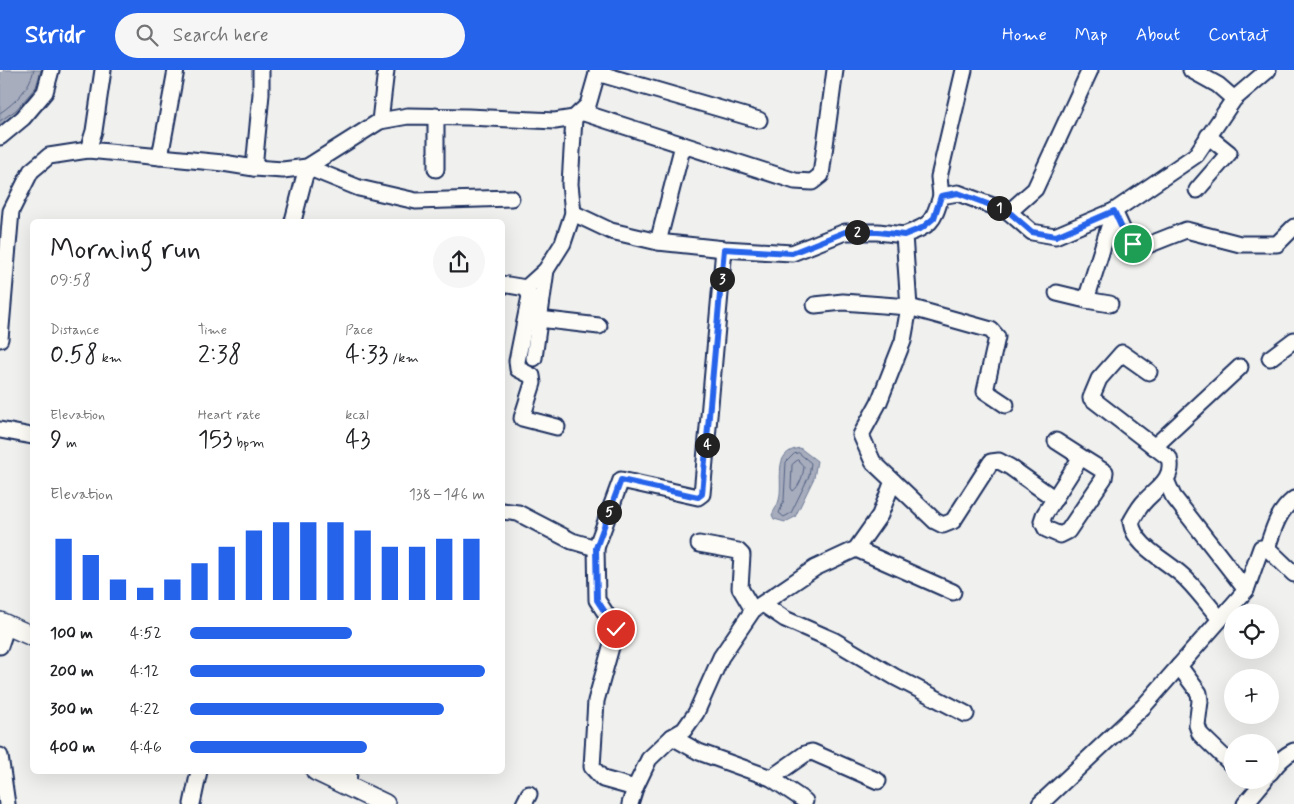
<!DOCTYPE html>
<html lang="en">
<head>
<meta charset="utf-8">
<style>
  :root { --surface:#fff; --page:#f6f6f6; --text:#202124; --muted:#757577; --accent:#2563eb }
  body { margin:0; font-family:Mynerve,sans-serif; background:var(--page); color:var(--text); height:100vh; display:flex; flex-direction:column; font-size:19px; white-space:nowrap }
  * { box-sizing:border-box; margin:0 }
  p { font-size:16px; color:var(--muted) }
  .icon { flex:none; width:28px; height:28px; fill:none; stroke:currentColor; stroke-width:2; stroke-linecap:round; stroke-linejoin:round }
  .map { position:relative; flex:1; overflow:hidden }
  .drawer { position:absolute; left:30px; top:149px; width:475px; height:555px; display:flex; flex-direction:column; background:var(--surface); border-radius:8px; box-shadow:0 5px 20px #0002 }
  .drawer>* { flex:none }
  .buttons { position:absolute; left:1224px; top:534px; display:grid; gap:10px }
  .buttons a { display:grid; place-items:center; width:55px; height:55px; border-radius:50%; background:var(--surface); box-shadow:0 5px 20px #0002; font-size:25px }
  .pin { position:absolute; display:grid; place-items:center; width:42px; height:42px; color:#fff; margin:-21px; border:2px solid #fff; border-radius:50%; box-shadow:0 1px 5px #0007 }
  .km { position:absolute; width:25px; height:25px; margin:-12px; border-radius:50%; background:#222; color:#fff; font-size:14px; line-height:25px; text-align:center }
  .round { display:grid; place-items:center; flex:none; width:52px; height:52px; border-radius:26px; background:var(--page) }
  .head { display:flex; align-items:center; justify-content:space-between; height:85px; padding:0 20px }
  h1 { font-size:28px; font-weight:600; line-height:38px }
  .stats { display:grid; grid-template-columns:repeat(3,1fr); gap:8px; height:85px; padding:5px 20px }
  .stats div { display:grid; align-content:center }
  .stats b { font-size:25px; font-weight:600 }
  .stats small { font-size:14px; font-weight:400 }
  .stats p { font-size:14px }
  .chart { height:140px; padding:10px 20px }
  .chart p { display:flex; justify-content:space-between }
  .chart svg { width:100%; height:90px; margin-top:5px; stroke:var(--accent); stroke-width:6 }
  ul { padding:0 20px; list-style:none; font-size:16px }
  li { display:grid; grid-template-columns:80px 60px 1fr; align-items:center; height:38px }
  li i { height:12px; border-radius:6px; background:var(--accent) }
  header { display:flex; align-items:center; gap:30px; box-sizing:border-box; height:70px; padding:0 25px; background:var(--accent); color:#fff }
  header strong { font-size:24px }
  nav { display:flex; gap:28px; margin-inline-start:auto; font-size:18px }
  .search { width:350px; height:45px; background:var(--page); display:flex; align-items:center; gap:12px; box-sizing:border-box; padding:0 18px; border-radius:28px; color:var(--muted); font-size:19px }
  .map>svg:first-child { display:block }
  .water { fill:#a7adbd; stroke:#6f7b97 }
  .lines { fill:none; stroke-linecap:round; stroke-linejoin:round }
  .shore { stroke:#536184; stroke-width:1 }
  .minor-casing { stroke:#1b2f5e; stroke-width:19 }
  .major-casing { stroke:#1b2f5e; stroke-width:22 }
  .minor { stroke:#fdfcf7; stroke-width:15 }
  .major { stroke:#fdfcf7; stroke-width:19 }
  .route-casing { stroke:#fff; stroke-width:10 }
  .route { stroke:#2563eb; stroke-width:6 }
</style>
</head>
<body>
<header>
<strong>Stridr</strong>
<div class="search"><svg class="icon" aria-label="search" viewBox="0 0 24 24"><circle cx="10" cy="10" r="6"/><path d="M15 15l6 6"/></svg>Search here</div>
<nav><a>Home</a><a>Map</a><a>About</a><a>Contact</a></nav>
</header>
<div class="map">
<svg width="1294" height="734" viewBox="0 0 1294 734">
  <rect width="100%" height="100%" fill="#f0f0ee"/>
  <filter id="ink" filterUnits="userSpaceOnUse"><feTurbulence type="fractalNoise" baseFrequency=".02" numOctaves="2"/><feDisplacementMap in="SourceGraphic" scale="10" xChannelSelector="R" yChannelSelector="G"/><feConvolveMatrix kernelMatrix="1 2 1 2 8 2 1 2 1" color-interpolation-filters="sRGB"/></filter>
  <g filter="url(#ink)">
    <g class="water">
      <path d="M4,0h42l-5,19 -22,25 -19,13v-53z"/>
      <path d="M800,378l17,13 -3,17 -19,39 -10,5 -11,-3 -2,-4c2,-5 6,-10 7,-15 5,-20 -8,-48 21,-52z"/>
    </g>
    <g class="lines">
      <g class="shore">
        <path d="M0,43c16,-11 29,-24 34,-43"/>
        <path d="M0,51l16,-11 20,-23 5,-17"/>
        <path d="M799,383l12,10 -2,13 -18,37 -7,4 -5,-4 5,-13 2,-38 8,-8z"/>
        <path d="M798,390l6,7c-1,8 -4,19 -11,24l-2,-3 1,-23z"/>
      </g>
      <g class="minor-casing">
        <g id="minor">
          <path d="M1191,0l27,15 16,14"/>
          <path d="M597,3l162,47"/>
          <path d="M581,42l214,69 17,1 9,-7 14,-105"/>
          <path d="M380,51l6,-51"/>
          <path d="M0,67l23,-19 22,-26 6,-22"/>
          <path d="M88,80l6,-19 9,-61"/>
          <path d="M160,87l16,-87"/>
          <path d="M254,98l7,-74v-24"/>
          <path d="M436,99v-53"/>
          <path d="M1197,120l32,-37 -21,-17"/>
          <path d="M941,126l-2,-19 25,-107"/>
          <path d="M1009,142l26,-23 55,-119"/>
          <path d="M573,143l38,18 47,11 66,7 68,4 53,-21h33l26,3"/>
          <path d="M293,151l14,-54 52,21 57,13 95,-3"/>
          <path d="M658,172l25,-97"/>
          <path d="M502,214l24,4 20,-18 17,-27 10,-30 -3,-29 4,-66"/>
          <path d="M526,218l4,8 -13,65 1,8 14,7 1,7 -11,35 35,9"/>
          <path d="M1057,223l29,7 24,4"/>
          <path d="M1086,230l28,-89 11,24 8,9 10,3 43,-17 54,14h37l17,-17"/>
          <path d="M815,235l28,-3 66,5 82,23 6,7 -12,54 21,14"/>
          <path d="M539,249l60,7"/>
          <path d="M0,269l11,-128 20,-40 18,-15 39,-6 135,13 31,5 29,2 24,-3 73,-46 28,-5 60,1 87,4 19,-3 14,-13 10,-35"/>
          <path d="M534,288l12,-88"/>
          <path d="M1270,288l24,-18"/>
          <path d="M1149,302l-27,-19 -23,26 -8,19 78,60c6,20 -12,30 -24,43 -6,6 -10,14 -14,21 4,27 39,39 56,58 12,12 22,26 33,39"/>
          <path d="M0,360l32,6"/>
          <path d="M1056,371l25,16 -37,58 -2,6 4,8 14,6 8,-4 36,-53 1,-6 -24,-15"/>
          <path d="M1154,377l86,-80"/>
          <path d="M893,411l42,40 8,4 10,-4 38,-59 8,-1 11,6 45,32"/>
          <path d="M502,441l16,2 54,28 24,7 1,52 19,29 -20,72 -4,66 11,12 32,9"/>
          <path d="M699,474l39,7 4,4 -2,33 13,22"/>
          <path d="M596,478l25,-68 77,17 4,-3 22,-245"/>
          <path d="M1267,478c7,-20 10,-35 27,-49"/>
          <path d="M856,479l97,43"/>
          <path d="M1246,520l15,-42h6l27,26"/>
          <path d="M763,534l22,15 48,21 62,37 71,37"/>
          <path d="M0,576l7,-21"/>
          <path d="M1179,596l20,27 1,8 -3,24 3,9 32,31"/>
          <path d="M672,667l27,15 72,26 34,23"/>
          <path d="M0,686l7,48"/>
          <path d="M1270,703c7,-9 13,-17 24,-22"/>
          <path d="M771,708l34,-24 7,-2 66,29"/>
          <path d="M348,716l1,-15"/>
          <path d="M192,734l7,-33"/>
          <path d="M524,734l5,-10"/>
          <path d="M630,734l5,-16 14,-29 23,-22 12,-7 12,-17 25,-56 32,-47 62,-42 41,-19 24,-34 13,-34 -20,-19 -12,-27 18,-33 24,-61 6,-34 -5,-72c27,-10 29,-12 37,-39l17,-3 51,19 23,20 23,4 59,-25 82,-56 38,-56 34,-29"/>
          <path d="M1040,734l103,-97 103,-117 -73,-94 -7,-16"/>
          <path d="M1245,734l20,-24"/>
        </g>
      </g>
      <g class="major-casing">
        <g id="major">
          <path d="M0,552l32,14"/>
          <path d="M316,701l69,33"/>
        </g>
      </g>
      <use href="#minor" class="minor"/>
      <use href="#major" class="major"/>
    </g>
  </g>
  <g class="lines" filter="url(#ink)">
    <g class="route-casing">
      <path id="route" d="M616,559l-19,-29 -1,-52 25,-68 77,17 4,-3 22,-245 68,4 53,-21h33l26,3 18,-7 12,-10 7,-22 17,-3 51,19 23,20 24,4 58,-25 11,24 8,9"/>
    </g>
    <use href="#route" class="route"/>
  </g>
</svg>
<div class="buttons">
<a><svg class="icon" aria-label="locate" viewBox="0 0 24 24"><circle cx="12" cy="12" r="6"/><path d="M12 2v4M12 18v4M2 12h4M18 12h4"/></svg></a>
<a>+</a>
<a>−</a>
</div>
<div class="pin" style="left:1133px;top:174px;background:#1e9e55"><svg class="icon" aria-label="arrive" viewBox="0 0 24 24"><path d="M6 21V4h12l-3 4 3 4H6"/></svg></div>
<div class="pin" style="left:616px;top:559px;background:#d93025"><svg class="icon" aria-label="check" viewBox="0 0 24 24"><path d="M5 12l5 5 9-10"/></svg></div>
<b class="km" style="left:999px;top:138px">1</b>
<b class="km" style="left:857px;top:162px">2</b>
<b class="km" style="left:722px;top:209px">3</b>
<b class="km" style="left:707px;top:375px">4</b>
<b class="km" style="left:609px;top:442px">5</b>
<section class="drawer">
<div class="head"><div><h1>Morning run</h1><p>09:58</p></div><a class="round"><svg class="icon" aria-label="share" viewBox="0 0 24 24"><path d="M12 15V3M7 8l5-5 5 5M5 13v7h14v-7"/></svg></a></div>
<div class="stats">
<div><p>Distance</p><b>0.58<small> km</small></b></div>
<div><p>Time</p><b>2:38</b></div>
<div><p>Pace</p><b>4:33<small> /km</small></b></div>
</div>
<div class="stats">
<div><p>Elevation</p><b>9<small> m</small></b></div>
<div><p>Heart rate</p><b>153<small> bpm</small></b></div>
<div><p>kcal</p><b>43</b></div>
</div>
<div class="chart"><p><span>Elevation</span>138–146 m</p>
<svg viewBox="0 0 160 44" preserveAspectRatio="none"><path d="M5 44V14M15 44V22M25 44V34M35 44V38M45 44V34M55 44V26M65 44V18M75 44V10M85 44V6M95 44V6M105 44V6M115 44V10M125 44V18M135 44V18M145 44V14M155 44V14"/></svg>
</div>
<ul>
<li><b>100 m</b>4:52<i style="width:55%"></i></li>
<li><b>200 m</b>4:12<i style="width:100%"></i></li>
<li><b>300 m</b>4:22<i style="width:86%"></i></li>
<li><b>400 m</b>4:46<i style="width:60%"></i></li>
</ul>
</section>
</div>
</body>
</html>
